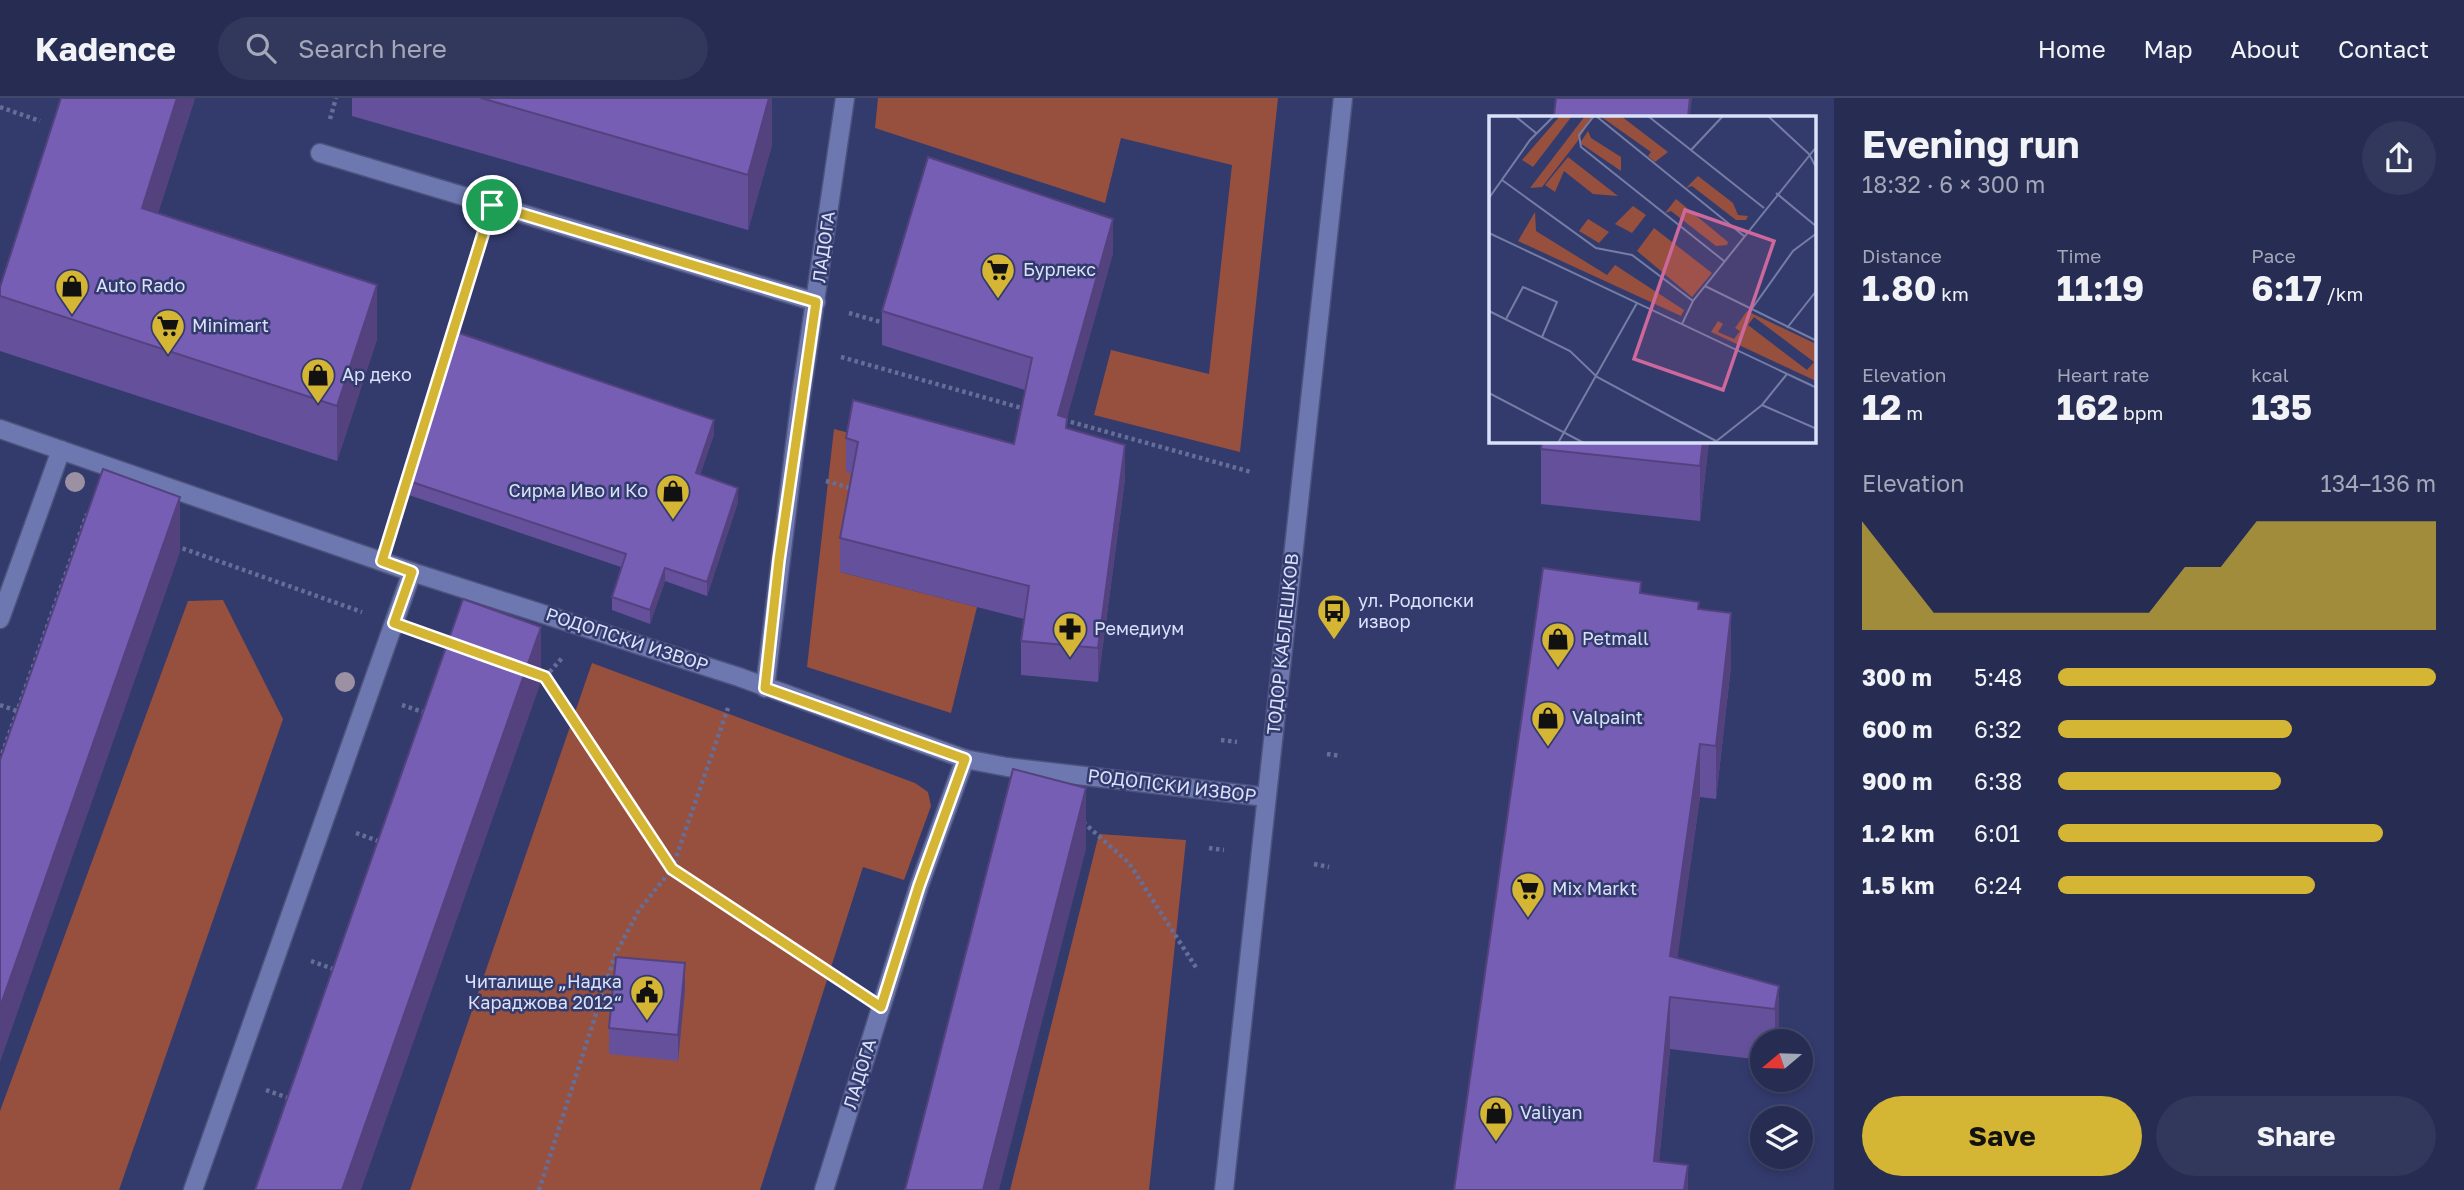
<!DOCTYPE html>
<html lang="en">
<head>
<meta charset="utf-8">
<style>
  :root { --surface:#262c52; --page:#32385c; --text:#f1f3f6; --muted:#a4a7b8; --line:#424869; --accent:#d5b534 }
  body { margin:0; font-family:"Golos Text",sans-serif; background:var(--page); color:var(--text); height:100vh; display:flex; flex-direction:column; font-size:26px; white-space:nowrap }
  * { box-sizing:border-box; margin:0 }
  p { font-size:23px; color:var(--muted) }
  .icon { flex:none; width:38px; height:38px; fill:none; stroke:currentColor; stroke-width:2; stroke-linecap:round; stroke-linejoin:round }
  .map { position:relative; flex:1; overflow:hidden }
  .panel { display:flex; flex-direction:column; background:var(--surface); width:630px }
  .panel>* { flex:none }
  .needle { width:46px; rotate:251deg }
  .fabs { position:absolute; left:1750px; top:931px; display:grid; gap:14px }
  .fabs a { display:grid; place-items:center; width:63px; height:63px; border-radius:50%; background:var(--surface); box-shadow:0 4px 10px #0003,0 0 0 2px var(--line); font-size:35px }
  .pin { position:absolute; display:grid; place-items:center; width:60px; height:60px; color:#fff; margin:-30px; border:4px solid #fff; border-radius:50%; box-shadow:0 2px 7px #0007 }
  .round { display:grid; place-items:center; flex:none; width:74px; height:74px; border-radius:37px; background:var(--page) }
  .overview { display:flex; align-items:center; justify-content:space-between; height:119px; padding:0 28px }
  h1 { font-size:38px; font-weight:700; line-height:52px }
  .figures { display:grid; grid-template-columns:repeat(3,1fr); gap:10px; height:119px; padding:7px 28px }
  .figures div { display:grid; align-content:center }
  .figures b { font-size:35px; font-weight:700 }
  .figures small { font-size:19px; font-weight:400 }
  .figures p { font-size:19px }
  .chart { height:196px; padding:14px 28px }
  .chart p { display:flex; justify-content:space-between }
  .chart svg { width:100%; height:126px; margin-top:7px; fill:var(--accent); opacity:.7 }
  .button { display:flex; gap:14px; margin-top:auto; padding:14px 28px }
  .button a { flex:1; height:80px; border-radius:42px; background:var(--accent); color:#111; font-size:28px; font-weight:700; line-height:80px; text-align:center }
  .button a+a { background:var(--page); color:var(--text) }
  ul { padding:0 28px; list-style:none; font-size:23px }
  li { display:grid; grid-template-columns:112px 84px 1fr; align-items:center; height:52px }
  li i { height:18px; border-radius:9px; background:var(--accent) }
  header { display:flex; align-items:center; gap:42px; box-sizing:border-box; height:98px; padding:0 35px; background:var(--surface); border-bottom:2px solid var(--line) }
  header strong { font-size:33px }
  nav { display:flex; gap:38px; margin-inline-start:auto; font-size:24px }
  .search { width:490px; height:63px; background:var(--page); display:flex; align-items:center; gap:18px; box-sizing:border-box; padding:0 24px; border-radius:38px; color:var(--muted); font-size:26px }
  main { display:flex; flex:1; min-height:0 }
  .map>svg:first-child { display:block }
  .green { fill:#974f3e }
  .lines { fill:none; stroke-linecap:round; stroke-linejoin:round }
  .lane-casing { stroke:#4d537c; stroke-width:21 }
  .street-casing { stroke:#4d537c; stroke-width:21 }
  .secondary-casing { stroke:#4d537c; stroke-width:21 }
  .path { stroke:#666e98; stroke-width:4.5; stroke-dasharray:3.5 3.5; stroke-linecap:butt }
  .lane { stroke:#6c78af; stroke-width:18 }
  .street { stroke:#6c78af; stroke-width:18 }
  .secondary { stroke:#6c78af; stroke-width:18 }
  .tree { fill:#9c90a3 }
  .wall { fill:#65519b }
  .shaded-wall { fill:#53427e }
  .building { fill:#765eb4; stroke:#53427e; stroke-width:2 }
  .route-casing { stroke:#fff; stroke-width:14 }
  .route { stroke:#d5b534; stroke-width:9 }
  .labels { text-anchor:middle; stroke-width:5; stroke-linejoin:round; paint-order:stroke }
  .street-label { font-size:18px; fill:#dae1fa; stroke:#333b6d }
  .poi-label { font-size:18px; fill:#dae1fa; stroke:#333b6d; text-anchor:start }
  .inset-road { fill:none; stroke:#767da5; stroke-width:2 }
  .view { fill:#cc689b; fill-opacity:0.15; stroke:#cc689b; stroke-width:3.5 }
  .inset-edge { fill:none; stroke:#dae1fa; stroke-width:3.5 }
</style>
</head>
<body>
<header>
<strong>Kadence</strong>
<div class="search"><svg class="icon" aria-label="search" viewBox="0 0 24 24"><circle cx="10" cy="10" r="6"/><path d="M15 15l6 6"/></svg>Search here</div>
<nav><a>Home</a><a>Map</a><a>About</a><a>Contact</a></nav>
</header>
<main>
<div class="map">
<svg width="1834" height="1092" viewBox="0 0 1834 1092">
  <rect width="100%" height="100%" fill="#333b6d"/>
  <g class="green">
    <path d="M878,0h400l-38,354 -146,-37 17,-65 98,24 23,-209 -111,-27 -16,65 -230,-75z"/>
    <path d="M834,331l19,5 5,42 -18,96 137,35 -26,106 -144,-46z"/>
    <path d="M223,502l60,119 -164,471h-119v-79l188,-510z"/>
    <path d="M592,565l323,120 13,9 3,14 -27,74 -41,-13 -103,323h-350z"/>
    <path d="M1099,736l87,6 -37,350h-139z"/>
  </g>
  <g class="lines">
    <g class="lane-casing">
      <path id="lane" d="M320,55l496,149"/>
    </g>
    <g class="street-casing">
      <g id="street">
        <path d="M0,331l412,143 327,105 226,82 42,8 259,30"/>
        <path d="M0,521l61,-169"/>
        <path d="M765,590l36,-292 44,-298"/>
        <path d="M193,1092l219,-618"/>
        <path d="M824,1092l95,-304 46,-127"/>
      </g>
    </g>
    <g class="secondary-casing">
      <path id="secondary" d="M1224,1092l119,-1092"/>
    </g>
    <g class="path">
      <path d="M0,9l40,14"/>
      <path d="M330,21l6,-21"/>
      <path d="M849,215l39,11"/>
      <path d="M841,259l184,52"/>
      <path d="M1064,322l187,52"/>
      <path d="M413,362l68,-222"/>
      <path d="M826,383l28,8"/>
      <path d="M392,429l15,-49"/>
      <path d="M176,448l186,66"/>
      <path d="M426,537l25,9"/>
      <path d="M535,575l10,4 127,192 178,117"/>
      <path d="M545,579l18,-20"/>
      <path d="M0,607l17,6"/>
      <path d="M402,607l24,8"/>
      <path d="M1221,642l16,2"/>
      <path d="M1327,656l14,2"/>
      <path d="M0,662l87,-246"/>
      <path d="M1083,724l46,41 68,106"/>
      <path d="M356,735l25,9"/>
      <path d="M1209,750l15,2"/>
      <path d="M1314,766l15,3"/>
      <path d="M311,863l25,9"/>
      <path d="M266,992l25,9"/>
      <path d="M539,1092l76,-235 24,-45 33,-41 56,-161"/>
    </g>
    <use href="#lane" class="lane"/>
    <use href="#street" class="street"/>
    <use href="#secondary" class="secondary"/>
  </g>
  <g class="tree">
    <circle cx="75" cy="384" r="10"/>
    <circle cx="345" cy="584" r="10"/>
  </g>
  <g class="wall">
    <path d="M195,0l-37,115 219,126 -40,122 -337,-110v-64z"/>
    <path d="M352,0h420v47l-24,85 -396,-114z"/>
    <path d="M1113,155l-46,164v12l58,50 -27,203 -77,-7v-34l3,-22 -184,-47v-34l12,-64 -6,-2v-34l168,6 11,-54 -143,-45v-34z"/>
    <path d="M714,336l-14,41 38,27 -31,94 -42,-15 -15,43 -38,-14v-13l9,-30 -215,-73v-14z"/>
    <path d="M1709,343l-9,80 -159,-17v-55z"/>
    <path d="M1641,496l58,15 32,57 -15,133 -16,-2 -23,161 102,28v55h-17v19l-92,-11 -11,112 29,29h-234z"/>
    <path d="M685,892l-7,71 -69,-7v-26z"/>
  </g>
  <g class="shaded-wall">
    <path d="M177,0h18l-53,165v-55z"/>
    <path d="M769,0h3v47l-24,85v-55z"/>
    <path d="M1690,0h2l-2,19h-2z"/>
    <path d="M1113,121v34l-55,196v-34z"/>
    <path d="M377,187v54l-40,122v-55z"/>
    <path d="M714,322v14l-18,53v-14z"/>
    <path d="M1703,343h6l-9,80v-55z"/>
    <path d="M1125,347v34l-27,203v-34z"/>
    <path d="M738,390v14l-31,94v-14z"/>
    <path d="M180,399v55l-180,510v-55z"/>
    <path d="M665,470v13l-15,43v-14z"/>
    <path d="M1731,515v53l-15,133v-53z"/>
    <path d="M541,529v55l-180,508h-19z"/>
    <path d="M1700,646v53l-28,200 -2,-41z"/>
    <path d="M1086,690v61l-87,341h-16z"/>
    <path d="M685,865v27l-7,71v-26z"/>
    <path d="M1779,888v55h-4v-32z"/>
    <path d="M1670,899v52l-14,141 -2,-29z"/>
    <path d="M1688,1067v25h-4z"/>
  </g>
  <g class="building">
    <path d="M61,0h116l-35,110 235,77 -40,121 -337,-110v-9z"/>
    <path d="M481,0h288l-21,77z"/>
    <path d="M1556,0h134l-2,19h-111l-23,-2z"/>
    <path d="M928,59l185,62 -55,196 9,3 -1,10 59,17 -27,203 -77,-7 8,-55 -189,-48 18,-96 -12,-4 7,-38 161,44 18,-86 -150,-47z"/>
    <path d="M456,234l258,88 -18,53 42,15 -31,94 -42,-14 -15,42 -38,-13 14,-43 -220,-74z"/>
    <path d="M1542,343h161l-3,25 -159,-17z"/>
    <path d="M103,371l77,28 -180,510v-247z"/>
    <path d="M1543,470l98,14 -1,11 59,9 -1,7 33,4 -15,133 -16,-2 -30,212 109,30 -4,23 -105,-12 -16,164 34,4 -4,25h-230z"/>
    <path d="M463,501l78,28 -199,563h-87z"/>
    <path d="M1013,671l73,19 -103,402h-78z"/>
    <path d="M616,859l69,6 -7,72 -69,-7z"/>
  </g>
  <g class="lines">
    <g class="route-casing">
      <path id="route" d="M492,107l324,97 -37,258 -14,128 200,71 -46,127 -38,121 -209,-138 -127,-192 -151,-54 18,-51 -30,-11z"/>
    </g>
    <use href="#route" class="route"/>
  </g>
  <defs>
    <g id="supermarket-pin" transform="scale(1.75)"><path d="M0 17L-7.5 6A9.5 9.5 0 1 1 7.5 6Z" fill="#d5b534" stroke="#333b6d"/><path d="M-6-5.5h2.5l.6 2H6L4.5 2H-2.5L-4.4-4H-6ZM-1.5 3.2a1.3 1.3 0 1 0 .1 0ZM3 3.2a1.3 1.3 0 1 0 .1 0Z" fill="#111"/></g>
    <g id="shop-pin" transform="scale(1.75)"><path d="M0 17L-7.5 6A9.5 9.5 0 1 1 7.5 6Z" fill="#d5b534" stroke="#333b6d"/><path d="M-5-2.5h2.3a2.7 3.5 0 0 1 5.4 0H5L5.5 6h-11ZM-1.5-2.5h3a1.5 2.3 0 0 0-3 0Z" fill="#111"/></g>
    <g id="bus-pin" transform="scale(1.75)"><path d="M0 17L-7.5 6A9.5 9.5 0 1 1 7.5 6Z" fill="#d5b534" stroke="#333b6d"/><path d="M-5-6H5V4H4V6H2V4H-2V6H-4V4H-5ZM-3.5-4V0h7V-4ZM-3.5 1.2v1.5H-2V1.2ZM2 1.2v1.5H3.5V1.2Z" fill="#111"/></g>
    <g id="pharmacy-pin" transform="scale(1.75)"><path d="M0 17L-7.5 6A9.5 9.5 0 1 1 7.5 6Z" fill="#d5b534" stroke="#333b6d"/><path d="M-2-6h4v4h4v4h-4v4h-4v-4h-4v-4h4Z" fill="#111"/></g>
    <g id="civic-pin" transform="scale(1.75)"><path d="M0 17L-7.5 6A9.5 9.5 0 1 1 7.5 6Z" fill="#d5b534" stroke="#333b6d"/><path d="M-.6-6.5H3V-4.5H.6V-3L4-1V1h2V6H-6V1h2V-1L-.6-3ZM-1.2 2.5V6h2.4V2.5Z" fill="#111"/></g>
  </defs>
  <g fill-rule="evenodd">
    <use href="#supermarket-pin" x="998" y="172"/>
    <use href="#shop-pin" x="72" y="188"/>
    <use href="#supermarket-pin" x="168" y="228"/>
    <use href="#shop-pin" x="318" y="277"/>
    <use href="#shop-pin" x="673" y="393"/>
    <use href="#bus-pin" x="1334" y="513"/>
    <use href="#pharmacy-pin" x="1070" y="531"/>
    <use href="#shop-pin" x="1558" y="541"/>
    <use href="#shop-pin" x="1548" y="620"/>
    <use href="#supermarket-pin" x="1528" y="791"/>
    <use href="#civic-pin" x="647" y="894"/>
    <use href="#shop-pin" x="1496" y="1015"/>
  </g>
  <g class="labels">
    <g class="street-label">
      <text transform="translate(824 149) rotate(-82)" y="6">ЛАДОГА</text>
      <text transform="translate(627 542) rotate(18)" y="6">РОДОПСКИ ИЗВОР</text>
      <text transform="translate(1283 546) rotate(-84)" y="6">ТОДОР КАБЛЕШКОВ</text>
      <text transform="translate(1172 688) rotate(7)" y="6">РОДОПСКИ ИЗВОР</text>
      <text transform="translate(860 976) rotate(-73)" y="6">ЛАДОГА</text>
    </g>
    <g class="poi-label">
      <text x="1023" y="178">Бурлекс</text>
      <text x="96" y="194">Auto Rado</text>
      <text x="192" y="234">Minimart</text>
      <text x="342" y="283">Ар деко</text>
      <text x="648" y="399" text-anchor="end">Сирма Иво и Ко</text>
      <text x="1358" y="509">ул. Родопски<tspan x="1358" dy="21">извор</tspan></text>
      <text x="1094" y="537">Ремедиум</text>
      <text x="1582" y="547">Petmall</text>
      <text x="1572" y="626">Valpaint</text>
      <text x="1552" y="797">Mix Markt</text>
      <text x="622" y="890" text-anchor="end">Читалище „Надка<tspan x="622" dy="21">Караджова 2012“</tspan></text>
      <text x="1520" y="1021">Valiyan</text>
    </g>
  </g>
  <g transform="translate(1489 18)">
    <rect width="327" height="327" fill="#333b6d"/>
    <path d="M71,0h12l-39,51 -11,-7zM96,0h8l-16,26 -35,45 -12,1zM111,0h21l47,36 -13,10 -7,-6 3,-4zM99,15l3,7 30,19v14l-41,-28zM79,41l50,39 -25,-2 -29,-23 -9,21 -10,-7zM209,60l35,27 5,12 10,1 -2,4h-10l-44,-34 -6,2zM187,83l52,43 -1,3 -11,1 -45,-35 -6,2zM144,90l13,9 -14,18 -17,-9zM46,96l1,19 71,44 8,-10 69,45 -3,6 -163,-75zM99,103l21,13 -10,11 -20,-12zM165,112l58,45 -20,24 -55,-46zM258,195l69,33v37l-105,-49 7,-11 5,3 -5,8 16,7 6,-8 -5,-3zM265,201l60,45 -7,8 -59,-45z" fill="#974f3e" fill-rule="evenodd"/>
    <path class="inset-road" d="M26,0l21,17M105,0l-15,19 2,12 143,114M107,0l148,120M159,0l116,92M279,0l41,38 8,15M202,34l32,-34M13,64l94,68 36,7 61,46M287,77l41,34M0,82l41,-58 24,-24M0,117l328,155M216,170l112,55M262,194l42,-59 24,-18M0,195l81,40 27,26 119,64M17,203l17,-32 34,15 -15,35M193,208l11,-23 124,-155M298,212l30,-38M0,277l95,50M273,289l55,24M69,327l79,-140M225,327l48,-38 25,-31"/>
    <path class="view" d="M196,94l89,31 -51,149 -89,-31z"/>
    <rect width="327" height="327" class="inset-edge"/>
  </g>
</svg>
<div class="fabs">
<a><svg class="needle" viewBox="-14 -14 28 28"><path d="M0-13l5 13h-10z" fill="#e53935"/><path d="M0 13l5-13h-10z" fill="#a4a7b8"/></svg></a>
<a><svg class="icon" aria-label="layers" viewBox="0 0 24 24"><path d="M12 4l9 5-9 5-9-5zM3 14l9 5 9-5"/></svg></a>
</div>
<div class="pin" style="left:492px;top:107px;background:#1e9e55"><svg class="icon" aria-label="arrive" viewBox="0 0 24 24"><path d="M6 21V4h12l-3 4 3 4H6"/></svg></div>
</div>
<section class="panel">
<div class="overview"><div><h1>Evening run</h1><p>18:32 · 6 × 300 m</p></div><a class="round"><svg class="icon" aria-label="share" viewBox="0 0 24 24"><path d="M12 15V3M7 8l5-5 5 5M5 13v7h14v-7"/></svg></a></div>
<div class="figures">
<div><p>Distance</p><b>1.80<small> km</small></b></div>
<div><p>Time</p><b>11:19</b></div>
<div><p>Pace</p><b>6:17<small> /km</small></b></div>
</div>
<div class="figures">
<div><p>Elevation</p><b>12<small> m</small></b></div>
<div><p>Heart rate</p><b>162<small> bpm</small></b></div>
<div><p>kcal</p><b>135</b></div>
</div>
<div class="chart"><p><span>Elevation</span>134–136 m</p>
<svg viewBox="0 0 160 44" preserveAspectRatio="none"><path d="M0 44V6L10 22L20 38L30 38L40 38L50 38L60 38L70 38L80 38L90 22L100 22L110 6L120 6L130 6L140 6L150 6L160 6V44z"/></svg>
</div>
<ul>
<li><b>300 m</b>5:48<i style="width:100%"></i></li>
<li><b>600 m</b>6:32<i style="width:62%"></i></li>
<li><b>900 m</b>6:38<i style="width:59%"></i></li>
<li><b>1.2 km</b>6:01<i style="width:86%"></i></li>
<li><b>1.5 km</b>6:24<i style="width:68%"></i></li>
</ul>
<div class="button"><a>Save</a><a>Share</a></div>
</section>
</main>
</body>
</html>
